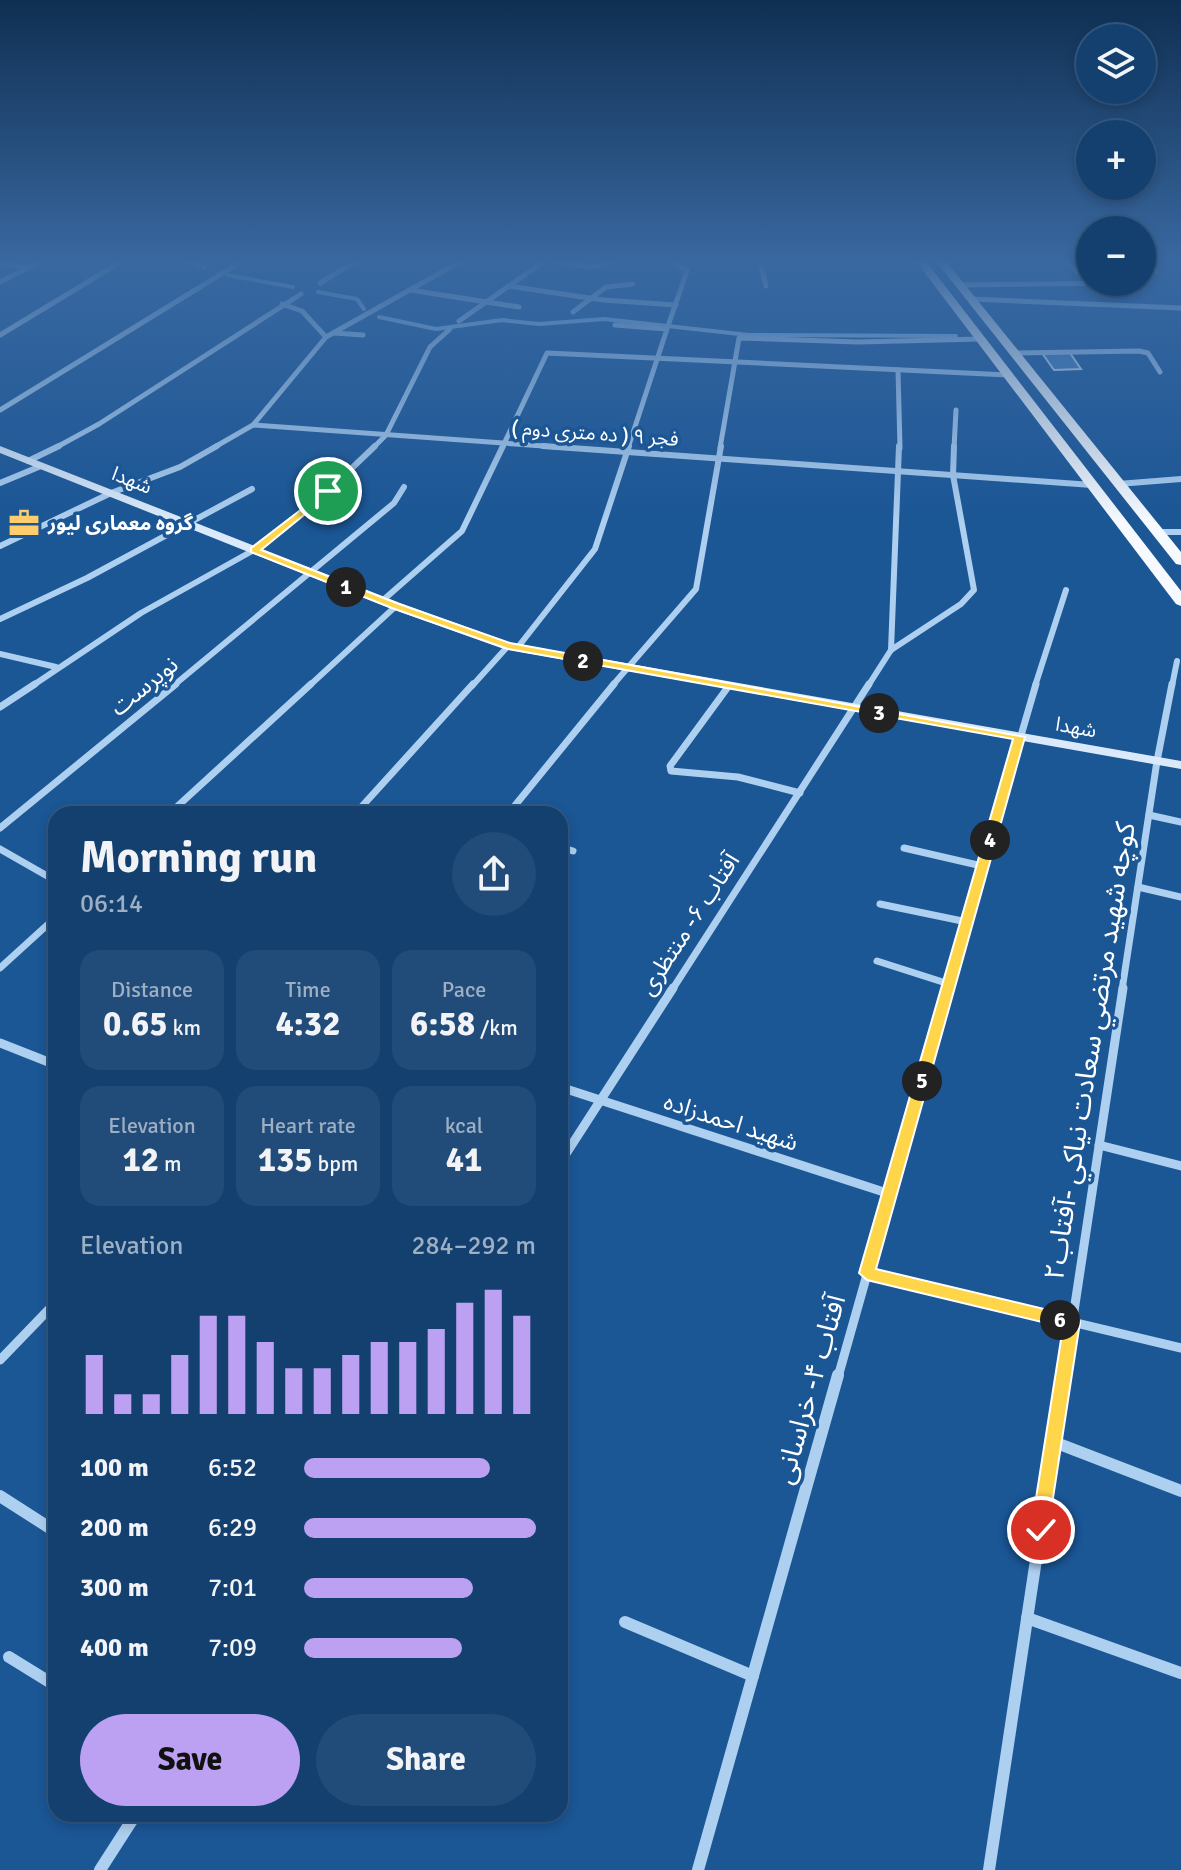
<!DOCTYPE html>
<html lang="en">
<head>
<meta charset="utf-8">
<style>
  :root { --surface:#144070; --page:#214b78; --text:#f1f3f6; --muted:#9dafc3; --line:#335983; --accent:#bca0f2 }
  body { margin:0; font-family:Signika,"Noto Sans Arabic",sans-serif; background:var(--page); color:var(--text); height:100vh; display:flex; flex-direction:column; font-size:30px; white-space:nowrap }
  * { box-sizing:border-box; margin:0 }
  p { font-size:26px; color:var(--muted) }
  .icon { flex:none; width:44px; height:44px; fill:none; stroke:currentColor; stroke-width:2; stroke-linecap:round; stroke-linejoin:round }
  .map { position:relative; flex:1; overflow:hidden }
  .details { position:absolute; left:48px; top:806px; width:520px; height:1016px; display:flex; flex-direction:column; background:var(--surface); border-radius:24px; box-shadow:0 4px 12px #0003,0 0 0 2px var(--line) }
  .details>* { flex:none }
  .fabs { position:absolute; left:1076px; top:24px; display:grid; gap:16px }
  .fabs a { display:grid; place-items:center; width:80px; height:80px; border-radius:50%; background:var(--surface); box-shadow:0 4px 12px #0003,0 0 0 2px var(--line); font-size:40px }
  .pin { position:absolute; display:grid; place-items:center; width:68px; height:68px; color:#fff; margin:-34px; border:4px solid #fff; border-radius:50%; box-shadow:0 2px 8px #0007 }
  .km { position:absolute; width:40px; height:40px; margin:-20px; border-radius:50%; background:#222; color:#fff; font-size:22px; line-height:40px; text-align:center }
  .round { display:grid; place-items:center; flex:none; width:84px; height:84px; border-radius:42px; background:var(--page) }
  .overview { display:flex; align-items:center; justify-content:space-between; height:136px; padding:0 32px }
  h1 { font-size:44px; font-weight:700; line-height:60px }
  .figures { display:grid; grid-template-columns:repeat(3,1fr); gap:12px; height:136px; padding:8px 32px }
  .figures div { display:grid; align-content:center; border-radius:20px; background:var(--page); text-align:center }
  .figures b { font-size:34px; font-weight:700 }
  .figures small { font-size:22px; font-weight:400 }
  .figures p { font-size:22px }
  .chart { height:224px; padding:16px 32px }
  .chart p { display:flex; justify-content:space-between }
  .chart svg { width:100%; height:144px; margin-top:8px; stroke:var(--accent); stroke-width:6 }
  .cta { display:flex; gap:16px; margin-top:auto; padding:16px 32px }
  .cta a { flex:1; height:92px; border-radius:48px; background:var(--accent); color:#111; font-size:32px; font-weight:700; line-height:92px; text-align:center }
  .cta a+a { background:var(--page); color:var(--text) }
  ul { padding:0 32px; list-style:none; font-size:26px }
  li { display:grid; grid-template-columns:128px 96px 1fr; align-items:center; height:60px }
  li i { height:20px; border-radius:10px; background:var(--accent) }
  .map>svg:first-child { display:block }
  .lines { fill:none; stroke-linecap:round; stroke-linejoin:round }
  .stream { stroke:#a0caf2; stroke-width:4 }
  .building { fill:#4882be; stroke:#d4e8fb; stroke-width:2 }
  .street-far4 { stroke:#adcff0; stroke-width:5 }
  .street-far3 { stroke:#adcff0; stroke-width:6 }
  .street-far2 { stroke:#adcff0; stroke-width:7 }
  .street-far1 { stroke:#adcff0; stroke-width:9 }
  .street { stroke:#adcff0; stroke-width:12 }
  .secondary { fill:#dbeafb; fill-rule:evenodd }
  .primary { fill:#f6faff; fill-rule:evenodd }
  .route { fill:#ffd54a; stroke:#fff; stroke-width:2 }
  .labels { text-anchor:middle; stroke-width:7; stroke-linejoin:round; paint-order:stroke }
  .far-street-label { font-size:20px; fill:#fff; stroke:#1b5695 }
  .far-poi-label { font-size:20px; font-weight:bold; fill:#fff; stroke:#1b5695; text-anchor:start }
  .street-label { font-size:24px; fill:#fff; stroke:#1b5695 }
  .near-street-label { font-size:28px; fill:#fff; stroke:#1b5695 }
</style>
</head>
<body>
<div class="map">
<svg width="1181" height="1870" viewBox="0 0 1181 1870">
  <rect width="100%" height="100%" fill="#1b5695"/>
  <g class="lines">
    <g class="stream">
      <path d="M182,260l23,8"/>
      <path d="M227,275l66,12"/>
      <path d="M318,292l39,7 7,10"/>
      <path d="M379,317l57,12 66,-9 37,4 65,-5 145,16 207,1"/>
    </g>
  </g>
  <path class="building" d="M1042,353h28l11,16 -27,1z"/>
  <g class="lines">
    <g class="street-far4">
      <path d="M548,260l43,7 29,-7 301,1"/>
      <path d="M1065,260l12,12"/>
      <path d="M1146,260l10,11"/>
      <path d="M760,261l6,25"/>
      <path d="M0,263l27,5"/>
      <path d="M0,282l43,-22"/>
      <path d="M320,283l38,-23"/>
      <path d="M960,285l166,-2"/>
      <path d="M508,286l95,14 73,5"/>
      <path d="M410,290l109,17"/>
      <path d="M972,299l209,9"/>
      <path d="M282,304l20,7 24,26"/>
      <path d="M573,312l33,-25 27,-3"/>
      <path d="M459,321l87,-61"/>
      <path d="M669,323l18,-52 -15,-10"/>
      <path d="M615,325l52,4 -39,119"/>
      <path d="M334,333l29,2"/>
      <path d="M0,335l124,-75"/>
      <path d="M1013,353l126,-2 9,2 12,19"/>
      <path d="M898,370l2,78"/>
      <path d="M0,410l244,-150"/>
      <path d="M253,425l73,-88 137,-77"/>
      <path d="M55,448l44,-24 202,-130"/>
      <path d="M213,448l40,-23 318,23"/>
      <path d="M373,448l13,-13 44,-88 20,-18"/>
      <path d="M502,448l45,-95 461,22"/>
      <path d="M720,448l19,-110 119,4 122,-3"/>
      <path d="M954,448l2,-38"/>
    </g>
    <g class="street-far3">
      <path d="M543,446l549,39"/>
      <path d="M28,461l31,-15"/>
      <path d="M0,483l41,-17"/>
      <path d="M1118,484l63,-5"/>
      <path d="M1157,532h24"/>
      <path d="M0,546l111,-53 69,-26 37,-21"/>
      <path d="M382,601l80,-70 41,-85"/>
      <path d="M0,619l87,-41 165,-89"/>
      <path d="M518,647l77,-98 34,-103"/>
      <path d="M891,650l8,-204"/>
      <path d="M0,654l56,13"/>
      <path d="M32,686l109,-73 113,-63 74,-59 47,-45"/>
      <path d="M173,686l221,-183 10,-16"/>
      <path d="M309,686l87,-80"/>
      <path d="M472,686l36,-40"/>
      <path d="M612,686l84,-97 25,-143"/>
      <path d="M868,686l23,-36 70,-46 13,-14 -21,-115 1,-29"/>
      <path d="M1035,686l31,-96"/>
      <path d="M1172,686l5,-25"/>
    </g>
    <g class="street-far2">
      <path d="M728,687l-58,79 1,5 67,6 62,16"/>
      <path d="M0,707l35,-23"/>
      <path d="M169,814l142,-130"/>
      <path d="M355,814l118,-130"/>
      <path d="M508,814l106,-130"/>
      <path d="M1149,815l32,7"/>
      <path d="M0,828l176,-144"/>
      <path d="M560,847l13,4"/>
      <path d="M904,848l78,18"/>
      <path d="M0,849l56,32"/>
      <path d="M1138,887l43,10"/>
      <path d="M880,904l87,18"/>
      <path d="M877,961l72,23"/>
      <path d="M0,968l56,-51"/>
      <path d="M672,990l197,-306"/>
      <path d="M947,990l89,-306"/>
      <path d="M1122,990l35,-229 15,-77"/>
    </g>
    <g class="street-far1">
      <path d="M0,1043l56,22"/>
      <path d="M560,1087l330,107"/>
      <path d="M1099,1145l82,21"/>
      <path d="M560,1163l113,-175"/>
      <path d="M867,1273l314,75"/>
      <path d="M0,1360l56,-58"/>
      <path d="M838,1377l110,-389"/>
      <path d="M1064,1377l59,-389"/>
    </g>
    <g class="street">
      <path d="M1054,1442l127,49"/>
      <path d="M0,1496l56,36"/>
      <path d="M1027,1618l154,55"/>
      <path d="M625,1622l128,54"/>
      <path d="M9,1657l47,29"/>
      <path d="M100,1870l36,-56"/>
      <path d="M698,1870l140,-495"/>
      <path d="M989,1870l75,-495"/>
    </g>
    <path class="secondary" d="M0,446l400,157 111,40 670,118v8l-677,-120 -112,-40 -392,-156z"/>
    <g class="primary">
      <path d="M915,260h10l256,331v15l-5,-2z"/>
      <path d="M935,260h10l236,292v13l-5,-1z"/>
    </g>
  </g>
  <linearGradient id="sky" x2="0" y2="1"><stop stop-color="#0f2f52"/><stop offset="0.5" stop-color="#3968a0"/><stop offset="1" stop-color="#3968a0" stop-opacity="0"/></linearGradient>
  <rect width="1181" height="522" fill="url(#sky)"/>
  <path class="route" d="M328,489l3,4 -70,57 138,54 111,39 515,94 -149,532 202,48 2,5 -33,215 -6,2 -7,-2 -3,-7 32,-203 -196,-47 -8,-7 154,-534 -505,-90 -116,-41 -141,-56v-4z"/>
  <defs>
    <g id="office-bare" transform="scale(2.4)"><path d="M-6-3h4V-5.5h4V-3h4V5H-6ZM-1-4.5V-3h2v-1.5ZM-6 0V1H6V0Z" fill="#ffcd6c" stroke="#1b5695" stroke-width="2.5" paint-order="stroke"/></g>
  </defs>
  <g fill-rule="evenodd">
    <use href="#office-bare" x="24" y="523"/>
  </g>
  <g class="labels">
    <g class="far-street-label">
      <text transform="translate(595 433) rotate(4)" y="7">فجر ۹ ( ده متری دوم )</text>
      <text transform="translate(132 480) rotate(22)" y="7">شهدا</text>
      <text transform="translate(1076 727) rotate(10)" y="7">شهدا</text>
    </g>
    <g class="far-poi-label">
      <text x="48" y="530">گروه معماری لیور</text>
    </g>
    <g class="street-label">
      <text transform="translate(144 686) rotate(-39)" y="8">نوپرست</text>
      <text transform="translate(689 924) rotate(-57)" y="8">آفتاب ۶- منتظری</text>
      <text transform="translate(731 1122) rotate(18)" y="8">شهید احمدزاده</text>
    </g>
    <g class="near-street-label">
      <text transform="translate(1089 1051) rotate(-81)" y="10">كوچه شهيد مرتضي سعادت نياكي -آفتاب۲</text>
      <text transform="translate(809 1389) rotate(-74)" y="10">آفتاب ۴- خراسانی</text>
    </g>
  </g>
</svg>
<div class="fabs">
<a><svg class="icon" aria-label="layers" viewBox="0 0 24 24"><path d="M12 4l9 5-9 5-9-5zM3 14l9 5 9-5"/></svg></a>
<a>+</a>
<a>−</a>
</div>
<div class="pin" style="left:328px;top:491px;background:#1e9e55"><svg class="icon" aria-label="arrive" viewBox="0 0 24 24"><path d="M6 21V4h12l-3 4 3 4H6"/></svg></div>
<div class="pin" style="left:1041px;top:1530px;background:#d93025"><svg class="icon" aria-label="check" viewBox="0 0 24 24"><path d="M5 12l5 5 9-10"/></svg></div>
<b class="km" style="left:346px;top:587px">1</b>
<b class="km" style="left:583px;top:661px">2</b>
<b class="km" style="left:879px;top:713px">3</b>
<b class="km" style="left:990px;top:840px">4</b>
<b class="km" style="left:922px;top:1081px">5</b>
<b class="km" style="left:1060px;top:1320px">6</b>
<section class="details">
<div class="overview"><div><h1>Morning run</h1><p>06:14</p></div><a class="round"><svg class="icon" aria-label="share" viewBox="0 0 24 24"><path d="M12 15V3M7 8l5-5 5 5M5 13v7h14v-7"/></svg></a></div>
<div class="figures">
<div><p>Distance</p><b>0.65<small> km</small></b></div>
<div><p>Time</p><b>4:32</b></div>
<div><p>Pace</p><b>6:58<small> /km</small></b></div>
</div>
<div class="figures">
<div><p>Elevation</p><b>12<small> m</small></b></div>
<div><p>Heart rate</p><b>135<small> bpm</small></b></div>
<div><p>kcal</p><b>41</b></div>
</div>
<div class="chart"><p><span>Elevation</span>284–292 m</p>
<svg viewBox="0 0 160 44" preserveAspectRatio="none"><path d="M5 44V26M15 44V38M25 44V38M35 44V26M45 44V14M55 44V14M65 44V22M75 44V30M85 44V30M95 44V26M105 44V22M115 44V22M125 44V18M135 44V10M145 44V6M155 44V14"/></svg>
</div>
<ul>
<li><b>100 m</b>6:52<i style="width:80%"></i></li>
<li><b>200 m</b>6:29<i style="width:100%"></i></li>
<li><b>300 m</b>7:01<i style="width:73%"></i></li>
<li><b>400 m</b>7:09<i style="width:68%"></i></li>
</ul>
<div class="cta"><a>Save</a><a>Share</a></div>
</section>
</div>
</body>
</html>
